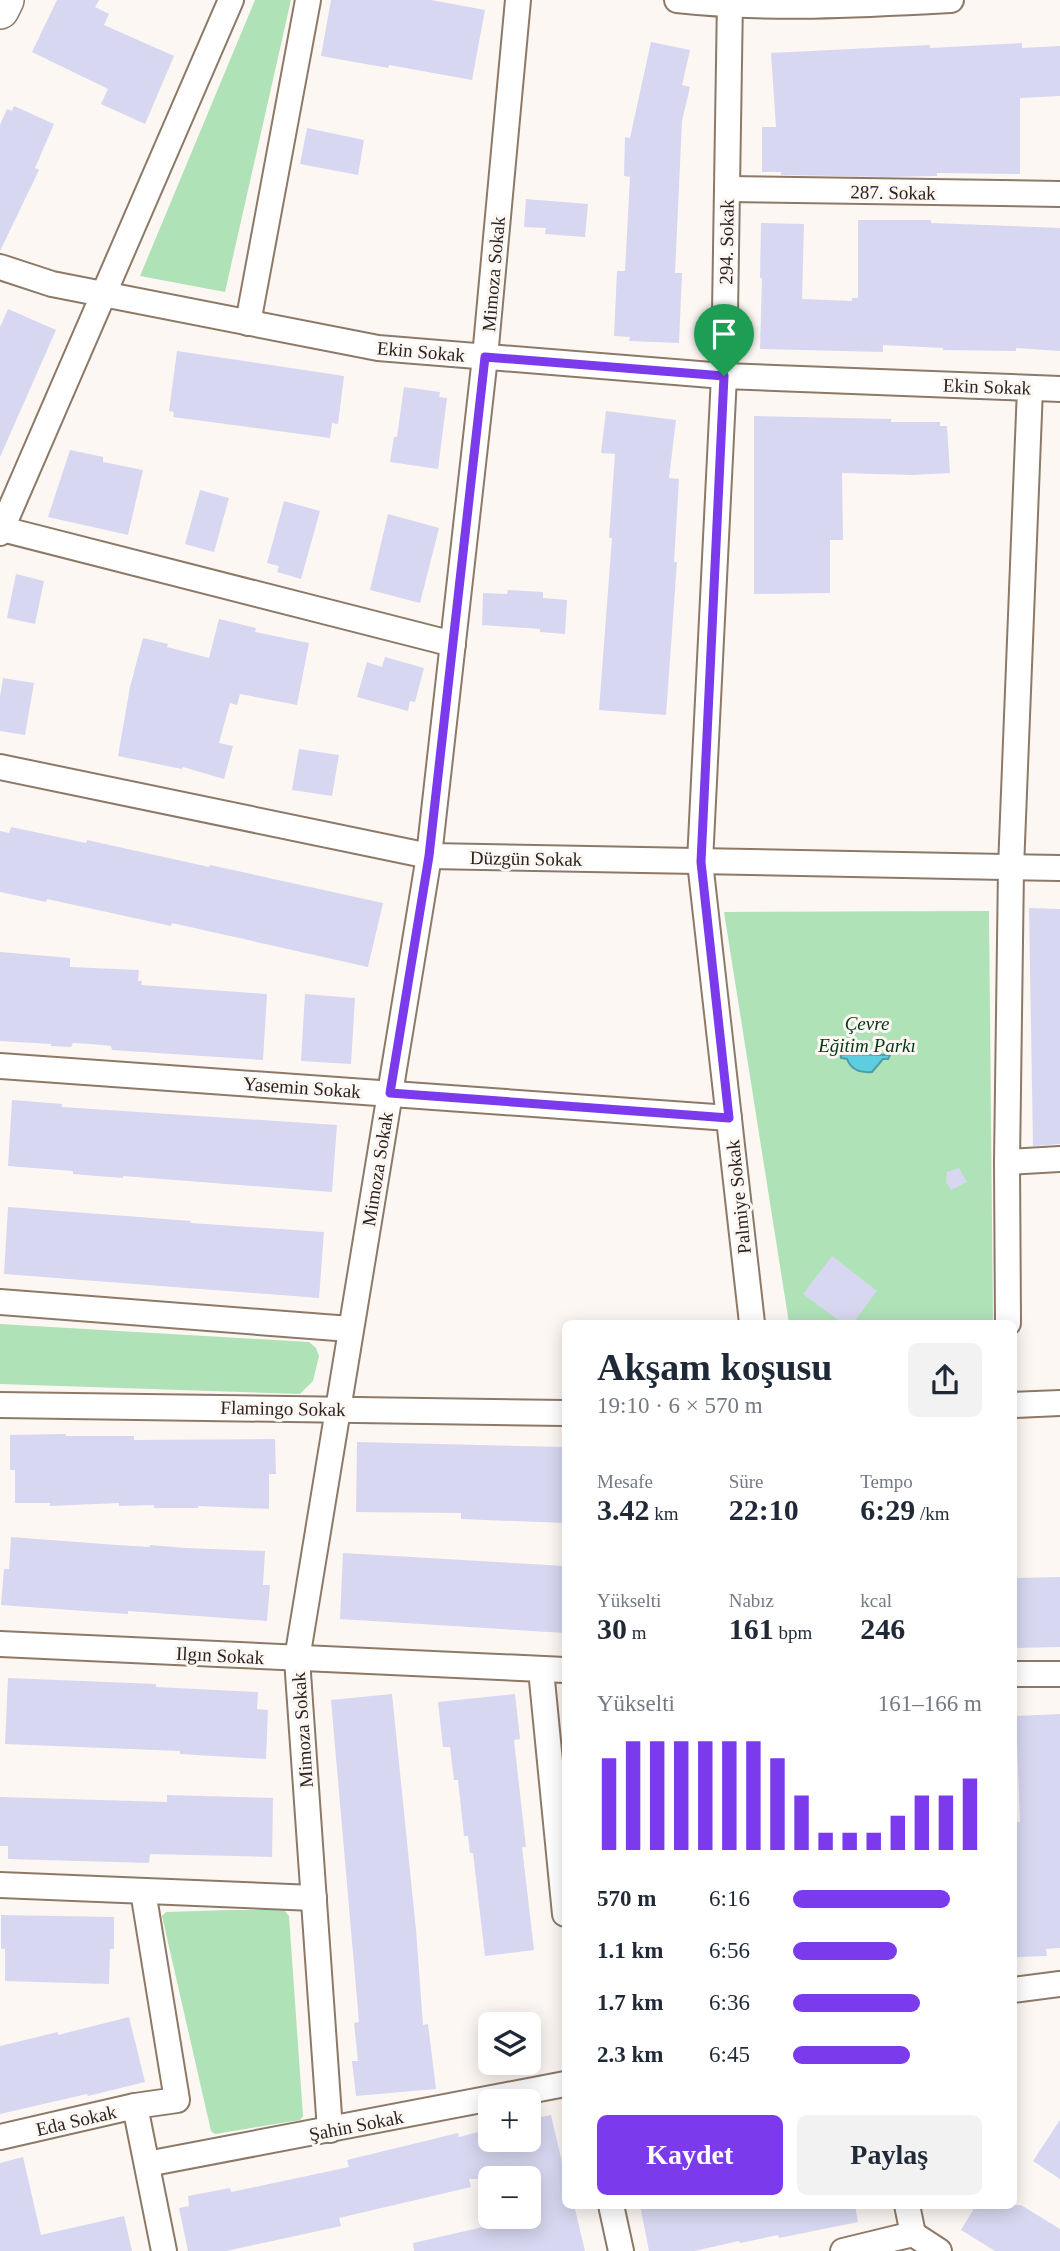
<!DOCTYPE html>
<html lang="tr">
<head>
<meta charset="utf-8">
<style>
  :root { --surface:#fff; --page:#f2f2f3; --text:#1f2937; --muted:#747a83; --accent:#7c3aed }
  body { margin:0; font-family:Georgia,serif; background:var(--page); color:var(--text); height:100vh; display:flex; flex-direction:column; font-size:26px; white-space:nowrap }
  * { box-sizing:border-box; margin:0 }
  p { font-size:23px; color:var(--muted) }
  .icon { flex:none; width:38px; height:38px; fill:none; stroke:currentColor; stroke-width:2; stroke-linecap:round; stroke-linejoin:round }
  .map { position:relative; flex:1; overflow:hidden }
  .drawer { position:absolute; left:562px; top:1320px; width:455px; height:889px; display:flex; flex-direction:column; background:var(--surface); border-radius:10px; box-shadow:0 4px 18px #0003 }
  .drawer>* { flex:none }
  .controls { position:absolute; left:478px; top:2012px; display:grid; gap:14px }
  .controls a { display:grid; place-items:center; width:63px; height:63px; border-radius:10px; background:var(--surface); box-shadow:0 4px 18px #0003; font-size:35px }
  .pin { position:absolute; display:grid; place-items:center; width:60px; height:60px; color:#fff; margin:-72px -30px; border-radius:50% 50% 50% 0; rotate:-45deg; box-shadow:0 0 7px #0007 }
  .pin .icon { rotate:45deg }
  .round { display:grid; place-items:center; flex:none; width:74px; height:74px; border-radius:10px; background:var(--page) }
  .summary { display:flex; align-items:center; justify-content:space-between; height:119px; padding:0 35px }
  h1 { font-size:38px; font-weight:700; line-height:52px }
  .metrics { display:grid; grid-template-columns:repeat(3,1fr); gap:10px; height:119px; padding:7px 35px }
  .metrics div { display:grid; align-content:center }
  .metrics b { font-size:30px; font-weight:700 }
  .metrics small { font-size:19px; font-weight:400 }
  .metrics p { font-size:19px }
  .chart { height:196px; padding:14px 35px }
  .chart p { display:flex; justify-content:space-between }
  .chart svg { width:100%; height:126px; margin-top:7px; stroke:var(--accent); stroke-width:6 }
  .primary-button { display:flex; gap:14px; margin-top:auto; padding:14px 35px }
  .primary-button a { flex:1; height:80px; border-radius:10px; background:var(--accent); color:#fff; font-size:28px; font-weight:700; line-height:80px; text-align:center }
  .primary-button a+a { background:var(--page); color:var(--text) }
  ul { padding:0 35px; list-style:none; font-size:23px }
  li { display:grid; grid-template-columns:112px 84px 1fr; align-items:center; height:52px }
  li i { height:18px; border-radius:9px; background:var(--accent) }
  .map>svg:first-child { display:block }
  .green { fill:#b0e2b8 }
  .water { fill:#5ccee0; stroke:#4e9ba5; stroke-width:2 }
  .building { fill:#d7d7f1 }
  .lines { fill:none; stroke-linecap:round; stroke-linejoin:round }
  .street-casing { stroke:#8d7967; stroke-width:28 }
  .secondary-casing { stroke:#8d7967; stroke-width:40 }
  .street { stroke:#fff; stroke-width:24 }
  .secondary { stroke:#fff; stroke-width:37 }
  .route-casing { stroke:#fff; stroke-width:14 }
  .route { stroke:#7c3aed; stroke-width:9 }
  .labels { text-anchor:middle; stroke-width:6; stroke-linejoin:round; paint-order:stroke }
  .street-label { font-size:19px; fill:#2c241c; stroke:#fcf7f3 }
  .park-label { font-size:19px; font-style:italic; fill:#003613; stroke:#fcf7f3 }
</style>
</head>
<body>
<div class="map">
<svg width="1060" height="2251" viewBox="0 0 1060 2251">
  <rect width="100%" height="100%" fill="#fcf7f3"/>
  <g class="green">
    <path d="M255,0h36l-66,292 -85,-16z"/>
    <path d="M989,911l4,412h-204l-65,-411z"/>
    <path d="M0,1324l309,18 7,6 3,8 -6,25 -13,13 -300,-10z"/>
    <path d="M230,1910h54l5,6 14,200 -3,4 -85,14 -4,-3 -49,-215 4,-4z"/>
  </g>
  <path class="water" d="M841,1054l49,1 -2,4h-5l-11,13c-12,1 -21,-2 -25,-13l-6,-1z"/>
  <g class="building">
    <path d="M57,0h42l-4,7 14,7 -5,11 70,31 -29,68 -44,-20 7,-15 -76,-37z"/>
    <path d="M331,0h100l54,10 -13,70 -83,-15 -1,3 -67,-12z"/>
    <path d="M651,42l39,8 -8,35 8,2 -8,34 -7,152h7l-3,70 -50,-2 1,-4 -16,-1 3,-65h8l5,-94 -6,-1 1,-39 5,1z"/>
    <path d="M1022,43v5l38,-2v50l-40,2v76l-83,-1v3l-52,1 -104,-2v-3h-19v-45h14l-5,-74 159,-8v3z"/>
    <path d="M14,106l40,18 -19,44 4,2 -39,81v-126l7,-16 5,2z"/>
    <path d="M307,128l57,12 -6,35 -58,-11z"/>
    <path d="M526,199l62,5 -3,33 -40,-3 1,-6 -22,-1z"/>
    <path d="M858,220h73v3l129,5v123l-44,-3v3l-73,-1v-2l-60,-3v7l-123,-3 2,-71h-2l1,-55 43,1 -2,75 50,2v-3h6z"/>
    <path d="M8,309l48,21 -56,127v-130z"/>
    <path d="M177,351l167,25 -6,48 -6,-1 -2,15 -157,-21 1,-5 -5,-1z"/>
    <path d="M404,387l36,5 -1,5 8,1 -9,71 -48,-7 4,-25h3z"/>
    <path d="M606,411l70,9 -7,58 10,1 -5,83h3l-11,153 -67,-5 13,-172h-3l6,-84 -14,-1z"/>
    <path d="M754,416l137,3v3h49v4h7l3,47 -37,2 -71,-2 1,67h-13v53l-76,1z"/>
    <path d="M70,450l33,7v5l40,8 -15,65 -80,-18z"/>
    <path d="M200,490l29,8 -15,54 -29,-8z"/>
    <path d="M284,501l36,10 -19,68 -24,-7 2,-6 -12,-3z"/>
    <path d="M388,514l51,14 -19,75 -50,-13z"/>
    <path d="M16,574l28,7 -9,43 -28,-6z"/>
    <path d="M508,590l35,2v6l24,2 -2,34 -25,-2v-3l-58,-4 1,-32 24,1z"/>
    <path d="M219,619l37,9 -1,4 54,11 -12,62 -57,-11 -3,11 -7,-2 -11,40 14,3 -9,33 -41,-12 -1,2 -64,-13 12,-69 13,-49 25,6 -1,3 42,11z"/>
    <path d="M385,657l39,11 -9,34 -5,-1 -2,10 -51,-14 10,-35 15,5z"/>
    <path d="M3,678l31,5 -9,52 -25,-4v-34z"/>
    <path d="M299,749l40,6 -7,41 -40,-6z"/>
    <path d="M11,827l75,16 1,-3 122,27 1,-2 173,38 -15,64 -196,-44 -1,3 -124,-27 -1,3 -46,-10v-61l9,2z"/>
    <path d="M1029,908l31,1v235l-27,2z"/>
    <path d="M0,952l70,6v9l69,3 -1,11h4l-1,4 126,9 -4,66 -151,-10 -1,-4 -20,-2 -18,-1 -2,4 -20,-1v-2l-51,-3z"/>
    <path d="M305,994l50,4 -4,66 -50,-3z"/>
    <path d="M12,1100l50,4v3l275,18 -5,67 -209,-16v2l-50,-4v-3l-65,-5z"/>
    <path d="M959,1168l8,14 -16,8 -5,-8 1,-10z"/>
    <path d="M8,1207l183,14 -1,2 134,9 -5,66 -315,-24z"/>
    <path d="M832,1256l45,35 -24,32h-11l-39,-29z"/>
    <path d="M66,1434v2h68v4l141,-1 1,35h-7v35l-71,-3v2h-44v-3l-35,1v-3l-69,3v-3h-35v-33h-5v-35z"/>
    <path d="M357,1442l208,5v76l-104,-4v-6l-105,-1z"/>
    <path d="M11,1537l106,8 33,2v-2l36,3 79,3 -2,34h7l-3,36 -139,-10v3l-127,-9 3,-36h5z"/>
    <path d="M343,1553l222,13v67l-225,-14z"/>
    <path d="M1060,1577v70l-47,1v-70z"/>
    <path d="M8,1678l148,6v3l102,5 -1,17 11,1 -2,49 -86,-5v-3l-175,-7z"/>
    <path d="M392,1694l24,236 7,95 5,-1 8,65 -80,7 -4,-35h6l-4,-38 5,-1 -28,-322z"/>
    <path d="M515,1694l5,45 -6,1 12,107h-4l12,103 -49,6 -12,-103h-3l-2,-17h-4l-6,-56h-4l-4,-33h-7l-5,-45z"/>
    <path d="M1060,1714v234l-14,1 1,7 -34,1v-135h7l-4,-106z"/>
    <path d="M167,1795l106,3 -1,59 -122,-3 -1,9 -141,-4v-13h-8v-49l167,5z"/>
    <path d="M1,1915l113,2v32h-4l-1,35 -104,-3v-32h-4z"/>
    <path d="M129,2017l16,65 -57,14 -1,-2 -87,20v-68l58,-14v3z"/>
    <path d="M551,2115l14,60v30h9l11,46h-171l-1,-8 92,-21 -1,-5h24v-38h-59l2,8 -132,31 2,8 -115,25h-38l-9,-43 10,-2 -1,-10 42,-8 1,4 118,-25 -2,-7 111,-27 1,4 31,-8v11h38v-20z"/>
    <path d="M1060,2120v59l-27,-18z"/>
    <path d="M23,2157l18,78 83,-19 8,35h-132v-88z"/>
    <path d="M640,2205h215l3,17 -79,16 -1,-3 -38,8 -1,-2 -45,10h-45z"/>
    <path d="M976,2205h45l39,24v22h-65l-34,-21z"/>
  </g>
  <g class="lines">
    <g class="street-casing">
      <g id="street">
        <path d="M677,0c91,10 182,5 274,0"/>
        <path d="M730,0l-6,376 -24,486 52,461"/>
        <path d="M727,189l333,5"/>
        <path d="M0,267l52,17 326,64 346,28 336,13"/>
        <path d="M248,323l60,-323"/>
        <path d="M1030,388l-19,480 -4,294 53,-3"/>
        <path d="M2,529l451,115"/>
        <path d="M0,533l231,-533"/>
        <path d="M0,767l429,89 631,12"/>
        <path d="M0,1066l729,52"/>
        <path d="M1007,1162l1,161"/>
        <path d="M0,1302l350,27"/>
        <path d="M0,1405l565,8"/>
        <path d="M1013,1405l47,-2"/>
        <path d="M0,1644l565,26"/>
        <path d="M541,1670l24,244"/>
        <path d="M1013,1674h47"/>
        <path d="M0,1885l314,13"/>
        <path d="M1013,1990l47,-6"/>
        <path d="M135,2106l42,-6 -34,-209"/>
        <path d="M330,2130l-33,-471 132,-803 56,-499 33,-357"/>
        <path d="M0,2137l135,-31 29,145"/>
        <path d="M147,2164l418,-80"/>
        <path d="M611,2205l10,46"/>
        <path d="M907,2205l6,29"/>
        <path d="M913,2234l26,17"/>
        <path d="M843,2251l70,-17"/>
      </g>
    </g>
    <g class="secondary-casing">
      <path id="secondary" d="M0,10l5,-10"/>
    </g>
    <use href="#street" class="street"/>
    <use href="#secondary" class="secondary"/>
  </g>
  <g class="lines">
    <g class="route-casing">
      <path id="route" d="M485,357l239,19 -23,486 28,256 -339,-25 39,-237z"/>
    </g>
    <use href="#route" class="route"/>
  </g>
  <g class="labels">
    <g class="street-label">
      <text transform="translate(893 192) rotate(1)" y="7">287. Sokak</text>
      <text transform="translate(726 242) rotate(-89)" y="7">294. Sokak</text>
      <text transform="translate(493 274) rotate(-85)" y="7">Mimoza Sokak</text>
      <text transform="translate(421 351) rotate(5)" y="7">Ekin Sokak</text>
      <text transform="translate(987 386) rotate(2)" y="7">Ekin Sokak</text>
      <text transform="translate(526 858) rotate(1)" y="7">Düzgün Sokak</text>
      <text transform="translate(302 1087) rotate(4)" y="7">Yasemin Sokak</text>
      <text transform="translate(377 1169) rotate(-81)" y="7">Mimoza Sokak</text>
      <text transform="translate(738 1197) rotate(-96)" y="7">Palmiye Sokak</text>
      <text transform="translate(283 1408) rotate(1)" y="7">Flamingo Sokak</text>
      <text transform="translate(220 1655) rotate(3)" y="7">Ilgın Sokak</text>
      <text transform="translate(302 1730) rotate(-94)" y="7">Mimoza Sokak</text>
      <text transform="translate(76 2120) rotate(-13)" y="7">Eda Sokak</text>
      <text transform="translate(356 2125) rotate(-11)" y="7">Şahin Sokak</text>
    </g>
    <g class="park-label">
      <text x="867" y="1030">Çevre<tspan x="867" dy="22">Eğitim Parkı</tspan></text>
    </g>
  </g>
</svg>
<div class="controls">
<a><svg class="icon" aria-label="layers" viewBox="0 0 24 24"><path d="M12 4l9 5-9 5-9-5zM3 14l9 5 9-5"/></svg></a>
<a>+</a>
<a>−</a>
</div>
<div class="pin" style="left:724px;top:376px;background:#1e9e55"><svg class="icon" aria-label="arrive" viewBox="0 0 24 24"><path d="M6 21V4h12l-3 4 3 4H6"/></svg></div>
<section class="drawer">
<div class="summary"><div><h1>Akşam koşusu</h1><p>19:10 · 6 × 570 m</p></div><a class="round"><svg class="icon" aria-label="share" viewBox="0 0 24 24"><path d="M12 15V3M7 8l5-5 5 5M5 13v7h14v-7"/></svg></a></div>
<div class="metrics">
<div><p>Mesafe</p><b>3.42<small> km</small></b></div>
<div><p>Süre</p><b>22:10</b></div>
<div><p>Tempo</p><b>6:29<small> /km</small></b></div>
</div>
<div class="metrics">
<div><p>Yükselti</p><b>30<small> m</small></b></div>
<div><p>Nabız</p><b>161<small> bpm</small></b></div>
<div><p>kcal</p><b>246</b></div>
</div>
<div class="chart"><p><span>Yükselti</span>161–166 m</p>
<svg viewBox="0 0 160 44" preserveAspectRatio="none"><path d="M5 44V12M15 44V6M25 44V6M35 44V6M45 44V6M55 44V6M65 44V6M75 44V12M85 44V25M95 44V38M105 44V38M115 44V38M125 44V32M135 44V25M145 44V25M155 44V19"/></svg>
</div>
<ul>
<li><b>570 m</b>6:16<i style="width:83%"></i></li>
<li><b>1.1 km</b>6:56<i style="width:55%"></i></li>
<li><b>1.7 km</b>6:36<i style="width:67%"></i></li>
<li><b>2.3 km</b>6:45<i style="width:62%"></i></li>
</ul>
<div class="primary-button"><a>Kaydet</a><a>Paylaş</a></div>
</section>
</div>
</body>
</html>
